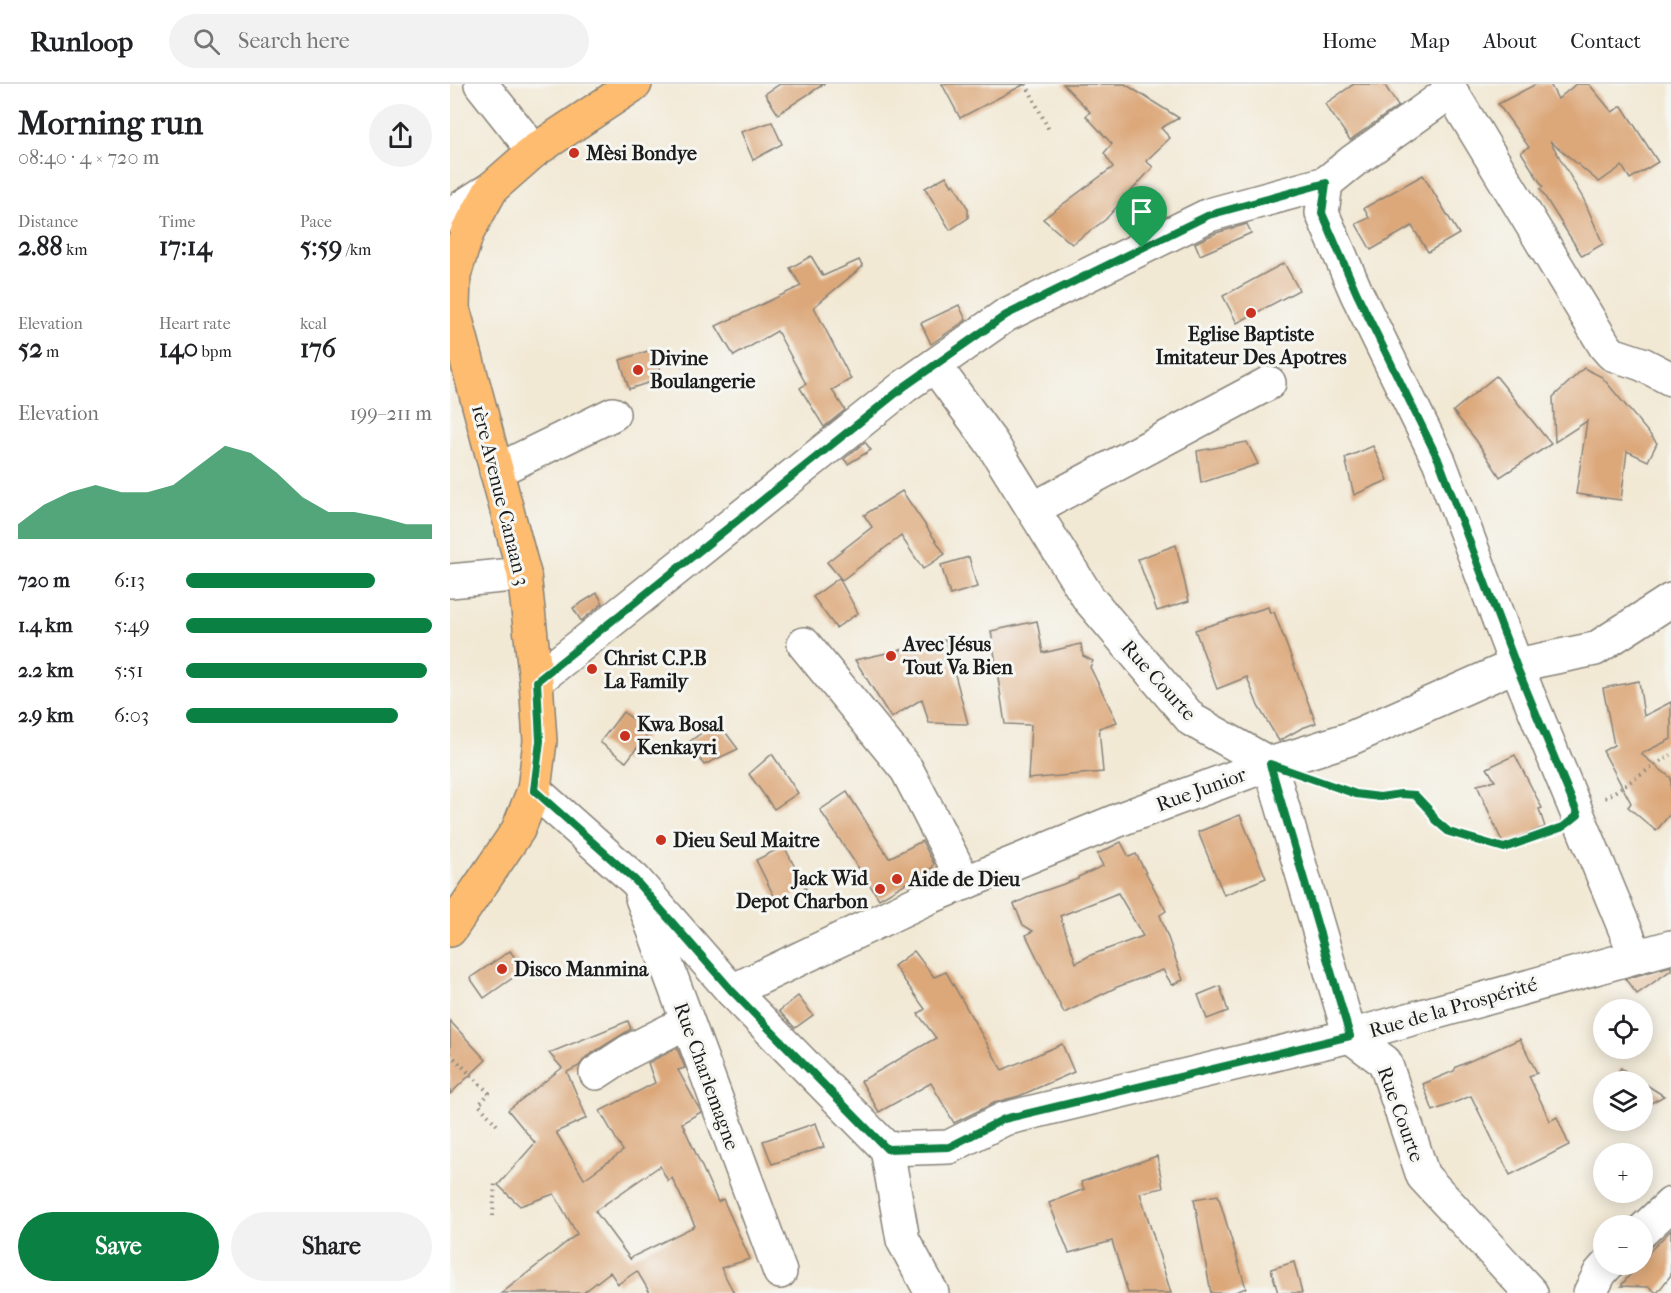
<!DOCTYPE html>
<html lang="en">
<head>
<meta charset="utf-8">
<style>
  :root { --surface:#fff; --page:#f2f2f2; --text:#202124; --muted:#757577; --line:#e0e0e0; --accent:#0b8043 }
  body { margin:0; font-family:"IM FELL French Canon",serif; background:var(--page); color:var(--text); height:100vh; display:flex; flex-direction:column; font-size:22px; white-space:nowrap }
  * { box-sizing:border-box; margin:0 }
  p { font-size:20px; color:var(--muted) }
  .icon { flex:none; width:33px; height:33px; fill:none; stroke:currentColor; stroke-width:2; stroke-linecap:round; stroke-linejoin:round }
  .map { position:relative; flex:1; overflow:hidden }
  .drawer { display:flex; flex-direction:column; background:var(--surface); width:450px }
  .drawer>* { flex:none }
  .tools { position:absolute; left:1143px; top:915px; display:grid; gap:12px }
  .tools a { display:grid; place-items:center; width:60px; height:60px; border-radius:50%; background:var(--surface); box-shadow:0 3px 15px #0003; font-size:30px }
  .pin { position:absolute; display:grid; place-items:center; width:51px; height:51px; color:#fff; margin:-62px -26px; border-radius:50% 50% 50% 0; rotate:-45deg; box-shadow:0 0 6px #0007 }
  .pin .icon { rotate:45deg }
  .round { display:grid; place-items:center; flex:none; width:63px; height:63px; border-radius:32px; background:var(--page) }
  .headline { display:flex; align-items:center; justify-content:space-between; height:102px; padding:0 18px }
  h1 { font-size:33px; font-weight:800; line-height:45px }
  .stats { display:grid; grid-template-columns:repeat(3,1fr); gap:9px; height:102px; padding:6px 18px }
  .stats div { display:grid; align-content:center }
  .stats b { font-size:26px; font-weight:800 }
  .stats small { font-size:16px; font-weight:400 }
  .stats p { font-size:16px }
  .chart { height:168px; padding:12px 18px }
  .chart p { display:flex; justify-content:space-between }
  .chart svg { width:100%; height:108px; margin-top:6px; fill:var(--accent); opacity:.7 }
  .action { display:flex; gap:12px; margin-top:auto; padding:12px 18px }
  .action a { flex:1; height:69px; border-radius:36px; background:var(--accent); color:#fff; font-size:24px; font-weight:800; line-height:69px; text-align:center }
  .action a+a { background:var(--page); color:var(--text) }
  ul { padding:0 18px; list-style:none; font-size:20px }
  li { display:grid; grid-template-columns:96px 72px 1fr; align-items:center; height:45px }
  li i { height:15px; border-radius:8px; background:var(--accent) }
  header { display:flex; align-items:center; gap:36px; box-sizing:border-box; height:84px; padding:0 30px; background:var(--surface); border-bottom:2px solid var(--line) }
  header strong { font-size:28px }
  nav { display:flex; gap:33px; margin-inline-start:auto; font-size:21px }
  .search { width:420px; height:54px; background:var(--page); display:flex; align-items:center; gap:15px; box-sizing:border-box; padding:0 21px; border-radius:33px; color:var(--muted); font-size:22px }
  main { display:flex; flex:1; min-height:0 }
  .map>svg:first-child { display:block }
  .building { fill:#dca779; fill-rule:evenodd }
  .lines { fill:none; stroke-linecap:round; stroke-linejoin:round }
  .minor-casing { stroke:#878278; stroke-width:36 }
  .major-casing { stroke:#878278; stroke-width:36 }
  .path { stroke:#878278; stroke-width:4; stroke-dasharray:1.5 4.5; stroke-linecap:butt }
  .minor { stroke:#fff; stroke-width:33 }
  .major { stroke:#fdbc70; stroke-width:33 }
  .route-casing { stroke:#fff; stroke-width:12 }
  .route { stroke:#0b8043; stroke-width:8 }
  .poi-dot { fill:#c8321e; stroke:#f6f6f2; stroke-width:2 }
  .labels { text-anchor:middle; stroke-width:6; stroke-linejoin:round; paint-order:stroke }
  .poi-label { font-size:20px; font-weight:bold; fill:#1c1c1c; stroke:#f6f6f2; text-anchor:start }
  .street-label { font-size:20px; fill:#1c1c1c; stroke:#f6f6f2 }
</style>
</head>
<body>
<header>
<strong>Runloop</strong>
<div class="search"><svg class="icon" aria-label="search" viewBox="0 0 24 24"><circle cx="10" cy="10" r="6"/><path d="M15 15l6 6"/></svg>Search here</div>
<nav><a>Home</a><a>Map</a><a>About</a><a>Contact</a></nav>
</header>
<main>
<section class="drawer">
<div class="headline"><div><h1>Morning run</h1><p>08:40 · 4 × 720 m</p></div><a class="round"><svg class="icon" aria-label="share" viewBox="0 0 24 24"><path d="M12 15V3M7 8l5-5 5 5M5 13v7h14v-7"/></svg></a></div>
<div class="stats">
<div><p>Distance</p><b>2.88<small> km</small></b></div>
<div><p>Time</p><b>17:14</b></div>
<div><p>Pace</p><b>5:59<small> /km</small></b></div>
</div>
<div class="stats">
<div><p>Elevation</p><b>52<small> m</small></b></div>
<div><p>Heart rate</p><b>140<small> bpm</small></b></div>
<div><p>kcal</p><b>176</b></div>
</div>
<div class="chart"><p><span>Elevation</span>199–211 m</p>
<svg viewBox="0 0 160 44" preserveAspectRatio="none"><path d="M0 44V38L10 30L20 25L30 22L40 25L50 25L60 22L70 14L80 6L90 9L100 17L110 27L120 33L130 33L140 35L150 38L160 38V44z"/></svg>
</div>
<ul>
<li><b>720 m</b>6:13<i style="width:77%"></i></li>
<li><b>1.4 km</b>5:49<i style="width:100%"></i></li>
<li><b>2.2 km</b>5:51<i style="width:98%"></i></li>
<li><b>2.9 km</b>6:03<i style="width:86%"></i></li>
</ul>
<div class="action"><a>Save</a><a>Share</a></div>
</section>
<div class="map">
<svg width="1221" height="1209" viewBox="0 0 1221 1209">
  <rect width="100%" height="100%" fill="#f6f6f2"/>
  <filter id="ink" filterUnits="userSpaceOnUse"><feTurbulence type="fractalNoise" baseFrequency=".0167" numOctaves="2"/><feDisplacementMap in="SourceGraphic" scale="12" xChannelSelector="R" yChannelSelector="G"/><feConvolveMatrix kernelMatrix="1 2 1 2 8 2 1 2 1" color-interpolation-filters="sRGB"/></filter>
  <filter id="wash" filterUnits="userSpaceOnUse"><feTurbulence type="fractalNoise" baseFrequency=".008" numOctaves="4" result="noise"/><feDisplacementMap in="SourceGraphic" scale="24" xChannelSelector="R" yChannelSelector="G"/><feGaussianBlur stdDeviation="1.35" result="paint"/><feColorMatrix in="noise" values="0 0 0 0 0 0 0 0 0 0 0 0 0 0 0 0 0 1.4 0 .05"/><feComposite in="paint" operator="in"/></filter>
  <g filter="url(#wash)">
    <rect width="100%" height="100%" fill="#f2e9d5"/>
    <g id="blocks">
      <g class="building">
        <path d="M330,0h44l-46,30 -13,-20z"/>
        <path d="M492,0h83l-65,34z"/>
        <path d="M613,0h62l54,34 -18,10 9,10 -24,23 7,6 -48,53 -33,24 -29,-25 70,-52 -9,-14 8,-9 -26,-28 4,-4z"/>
        <path d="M904,0h30l14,22 -48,34 -25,-36z"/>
        <path d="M1086,0h14l8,15 18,-15h13l23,28 10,-6 36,56 -28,17 -8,-13 -23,16 -49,-41 34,59 19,44 -21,12 -42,-67 3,-2 -22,-35 8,-5 -31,-43z"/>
        <path d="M322,38l10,22 -29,16 -12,-28z"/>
        <path d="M973,91l36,59 -31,18 -16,-26 -41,24 -15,-26 13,-6 -5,-10z"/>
        <path d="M496,92l6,10 2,-2 14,25v9l-18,12 -25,-42z"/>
        <path d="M797,140l4,9 -51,22 -5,-12 21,-10z"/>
        <path d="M361,172l12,20 36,-16 4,6 -49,41 37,72 -19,11 13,20 -21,17 -24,-39 6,-4 -29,-53 -43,25 -18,-30 85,-40 -11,-18z"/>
        <path d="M834,179l15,27 -62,33 -14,-27z"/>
        <path d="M509,221l7,15 -35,24 -10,-21z"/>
        <path d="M204,265l9,29 -34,11 -9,-29z"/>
        <path d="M1134,284l18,9 55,66 -9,18 -21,-10 -6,49 -45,-6 11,-73 -32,21 -2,-45z"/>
        <path d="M1046,292l55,68 -51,33 -24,-37 -23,-29z"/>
        <path d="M415,358l6,8 -23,14 -4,-5z"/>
        <path d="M797,358l11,22 -57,19 -4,-32z"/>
        <path d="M923,362l15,34 -34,15 -9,-37z"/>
        <path d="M452,407l43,63 -22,15 -22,-33 -59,44 -15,-18 45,-35 -8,-12z"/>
        <path d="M726,461l13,56 -32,10 -19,-52z"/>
        <path d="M519,473l8,30 -27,8 -9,-30z"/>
        <path d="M389,494l19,35 -22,15 -23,-31z"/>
        <path d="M147,509l6,10 -22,18 -8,-13z"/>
        <path d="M818,523l2,6 4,-1 42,111 -14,5 -23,13 -21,-35 -11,-29 -30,12 -22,-59z"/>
        <path d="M587,537l6,32 38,-9 2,12 10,5 -3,6 27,55 -18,6 4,44 -75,7 3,-54 -26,-1 -14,-93z"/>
        <path d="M496,556l22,84 -39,-1 -7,-24 -31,19 -36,-58z"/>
        <path d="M1189,597l5,35 27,-14v37l-30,15 30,24v35l-15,18 -28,-24 3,-4 -28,-52 11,-6 -11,-57z"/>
        <path d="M173,628l27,19 -24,31 -26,-20z"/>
        <path d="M267,637l21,28 -34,16 -16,-22z"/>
        <path d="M322,670l26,39 -24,16 -25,-35z"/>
        <path d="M1065,671l27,53 -3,1 6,18 -42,17 -26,-59 18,-4 -8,-13z"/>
        <path d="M397,708l42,66 33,-17 12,23 -2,4 -53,31 -59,-89z"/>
        <path d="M790,731l26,63 -42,17 -26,-63z"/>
        <path d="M671,758l8,15 7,-3 30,57 -6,4 23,65 -11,5 -9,-15 -46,17 -53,26 -38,-78 7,-4 -10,-6 -9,-21 21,-10 43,-15v-2l25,-11 -6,-12zM668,809l25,43 -52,19 -15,8 -16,-47z"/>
        <path d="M334,762l22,43 -28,15 -22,-44z"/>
        <path d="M60,867l14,19 -40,28 -14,-20z"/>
        <path d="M464,867l20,26 12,-5 56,98 60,-26 12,28 -55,24 -23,6 -42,21 -23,-40 -52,29 -18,-31 75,-43 -18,-24 7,-5 -31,-43z"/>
        <path d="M1221,882v4l-34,24 -12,-15z"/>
        <path d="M770,902l8,25 -21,8 -9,-24z"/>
        <path d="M348,912l15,19 -18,13 -16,-17z"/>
        <path d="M0,937l36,39 -36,34z"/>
        <path d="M178,937l3,8 -45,28 -7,9 -12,6 20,46 -31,14 28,47 39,-28 -23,-40 55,-28 -7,-20 29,-15 8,20 -7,2 23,42 -19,11 36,79 5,-3 27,60 -29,9 13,25h-84l-13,-22 -19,13 -8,-12 -27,21h-81l75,-59 -23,-40 -34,12 -22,-21 37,-42 -27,-33 54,-42 -13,-15zM210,1082l8,15 4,-3 23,48 -65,32 1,2 -36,-49z"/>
        <path d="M1070,955l17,34 -8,3 21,45 7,-4 12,28 -59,30 -39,-79 -38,15 -10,-27 31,-13 2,-4z"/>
        <path d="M1171,984l21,14h-31z"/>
        <path d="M1192,998l22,14 -22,12z"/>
        <path d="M366,1039l8,24 -52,17 -9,-23z"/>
        <path d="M707,1072l6,32 -23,5 31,100h-43l-16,-52 -43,12 -20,-50 35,-14 -3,-7z"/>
        <path d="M768,1111l28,93 -13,5h-22l-17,-94z"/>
        <path d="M1221,1146v45l-14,18 -8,-6 -28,-1 17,-22h4v-5z"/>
        <path d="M844,1178l8,31h-24l-7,-24z"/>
      </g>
    </g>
  </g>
  <g filter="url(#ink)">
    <use href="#blocks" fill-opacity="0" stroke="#878278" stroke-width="1.5"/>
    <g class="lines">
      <g class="minor-casing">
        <g id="minor">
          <path d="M31,0l53,67"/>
          <path d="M998,0l3,7 -99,71 -26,21 -4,30 35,81 82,167 77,204 120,291"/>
          <path d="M1001,7l154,255 7,8 30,10 29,15"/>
          <path d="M0,131l42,-27"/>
          <path d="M485,282l56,76 98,157 103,121 78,44 80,272 35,26 38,114 108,117"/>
          <path d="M46,387l117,-57"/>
          <path d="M583,425l236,-126"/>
          <path d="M0,497l74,-7"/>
          <path d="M354,560l103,126 58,113"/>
          <path d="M86,597l369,-295 101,-71 203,-100 117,-32"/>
          <path d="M84,706l101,90 97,111 155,158 16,91 29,53"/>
          <path d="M192,814l138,374"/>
          <path d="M282,907l193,-92 201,-82 144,-53 79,-25 167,-74 79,-16 76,-49"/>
          <path d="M146,989l32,-21 59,-30"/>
          <path d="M437,1065l62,-2 55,-28 346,-83 321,-89"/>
          <path d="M1192,1147l29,-27"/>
          <path d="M1140,1209l10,-20 8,-9"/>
        </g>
      </g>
      <g class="major-casing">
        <path id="major" d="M0,846l68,-100 16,-40 6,-49 -4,-60 -12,-107 -71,-266 1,-33 13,-42 25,-45 42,-37 101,-67"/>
      </g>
      <g class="path">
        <path d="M576,0l24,48"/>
        <path d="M871,698c19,6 36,13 56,14 13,1 25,-2 38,-1l16,17 4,8 14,13 31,9 24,6 46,-17"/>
        <path d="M1155,714l66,-43"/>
        <path d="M0,970l39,39 -10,12 18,20"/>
        <path d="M43,1132l2,-34"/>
      </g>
      <use href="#minor" class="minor"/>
      <use href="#major" class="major"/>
    </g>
  </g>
  <g class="lines" filter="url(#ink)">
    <g class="route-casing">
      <path id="route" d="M876,99l-4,30 35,81 82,167 77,204 62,150 -15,12 -59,21 -55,-16 -14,-12 -4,-8 -16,-17 -14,-1 -21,3 -24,-3 -86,-30 80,272 -346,83 -55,28 -62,2 -155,-158 -97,-111 -101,-90 6,-49 -3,-60 368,-295 101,-71 203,-100z"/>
    </g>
    <use href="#route" class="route"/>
  </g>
  <g class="poi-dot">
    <circle cx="124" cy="69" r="6"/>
    <circle cx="801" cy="229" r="6"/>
    <circle cx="188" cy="286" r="6"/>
    <circle cx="441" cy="572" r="6"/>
    <circle cx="142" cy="585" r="6"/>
    <circle cx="175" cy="652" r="6"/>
    <circle cx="211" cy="756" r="6"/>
    <circle cx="447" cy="795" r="6"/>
    <circle cx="430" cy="805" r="6"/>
    <circle cx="52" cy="885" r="6"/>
  </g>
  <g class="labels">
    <g class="poi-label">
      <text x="136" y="76">Mèsi Bondye</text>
      <text x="801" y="257" text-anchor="middle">Eglise Baptiste<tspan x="801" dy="23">Imitateur Des Apotres</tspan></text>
      <text x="200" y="281">Divine<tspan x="200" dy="23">Boulangerie</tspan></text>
      <text x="453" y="567">Avec Jésus<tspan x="453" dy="23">Tout Va Bien</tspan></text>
      <text x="154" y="581">Christ C.P.B<tspan x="154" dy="23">La Family</tspan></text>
      <text x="187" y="647">Kwa Bosal<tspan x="187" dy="23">Kenkayri</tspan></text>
      <text x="223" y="763">Dieu Seul Maitre</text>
      <text x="418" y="801" text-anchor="end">Jack Wid<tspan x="418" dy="23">Depot Charbon</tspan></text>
      <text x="459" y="802">Aide de Dieu</text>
      <text x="64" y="892">Disco Manmina</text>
    </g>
    <g class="street-label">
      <text transform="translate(51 411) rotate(76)" y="7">1ère Avenue Canaan 3</text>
      <text transform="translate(709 596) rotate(48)" y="7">Rue Courte</text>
      <text transform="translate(751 705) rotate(-20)" y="7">Rue Junior</text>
      <text transform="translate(1003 923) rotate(-16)" y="7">Rue de la Prospérité</text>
      <text transform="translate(257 992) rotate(70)" y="7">Rue Charlemagne</text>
      <text transform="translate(951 1030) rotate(70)" y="7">Rue Courte</text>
    </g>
  </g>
</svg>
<div class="tools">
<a><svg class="icon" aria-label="locate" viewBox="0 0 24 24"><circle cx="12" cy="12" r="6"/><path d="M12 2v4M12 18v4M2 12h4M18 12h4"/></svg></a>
<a><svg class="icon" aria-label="layers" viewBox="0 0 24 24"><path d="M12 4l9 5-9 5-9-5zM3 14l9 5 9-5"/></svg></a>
<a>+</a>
<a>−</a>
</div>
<div class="pin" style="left:692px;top:164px;background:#1e9e55"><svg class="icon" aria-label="arrive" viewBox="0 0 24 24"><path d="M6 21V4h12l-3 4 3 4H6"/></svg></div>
</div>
</main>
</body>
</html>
